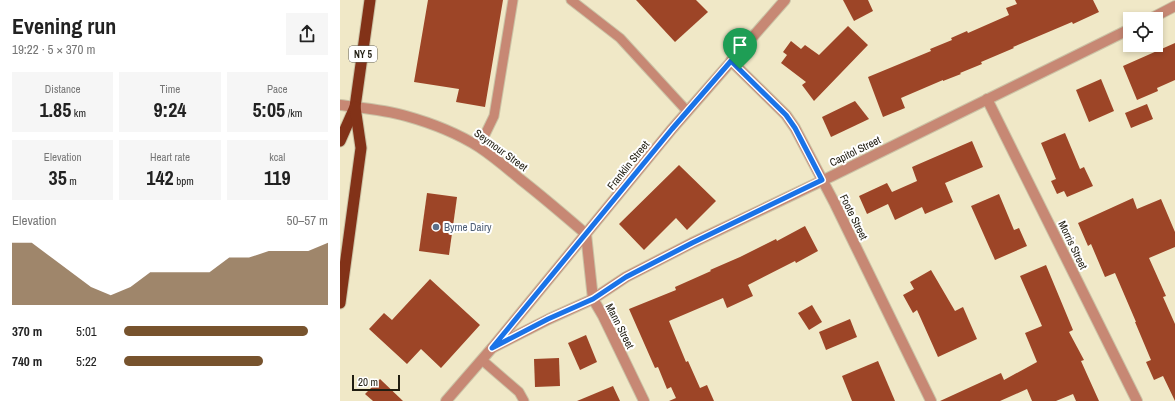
<!DOCTYPE html>
<html lang="en">
<head>
<meta charset="utf-8">
<style>
  :root { --surface:#fff; --page:#f6f6f6; --text:#222; --muted:#767676; --accent:#77532d }
  body { margin:0; font-family:"Archivo Narrow",sans-serif; background:var(--page); color:var(--text); height:100vh; display:flex; flex-direction:column; font-size:15px; white-space:nowrap }
  * { box-sizing:border-box; margin:0 }
  p { font-size:13px; color:var(--muted) }
  .icon { flex:none; width:22px; height:22px; fill:none; stroke:currentColor; stroke-width:2; stroke-linecap:round; stroke-linejoin:round }
  .map { position:relative; flex:1; overflow:hidden }
  .details { display:flex; flex-direction:column; background:var(--surface); width:340px }
  .details>* { flex:none }
  .tools { position:absolute; left:783px; top:12px; display:grid; gap:8px }
  .tools a { display:grid; place-items:center; width:40px; height:40px; border-radius:0px; background:var(--surface); box-shadow:0 2px 6px #0003; font-size:20px }
  .scale { position:absolute; left:12px; bottom:10px; width:48px; box-sizing:border-box; padding-left:4px; border:2px solid #201d11; border-top:0; font-size:11px; line-height:14px; white-space:nowrap; color:#201d11; -webkit-text-stroke:3px #fff; paint-order:stroke }
  .pin { position:absolute; display:grid; place-items:center; width:34px; height:34px; color:#fff; margin:-41px -17px; border-radius:50% 50% 50% 0; rotate:-45deg; box-shadow:0 0 4px #0007 }
  .pin .icon { rotate:45deg }
  .round { display:grid; place-items:center; flex:none; width:42px; height:42px; border-radius:0px; background:var(--page) }
  .overview { display:flex; align-items:center; justify-content:space-between; height:68px; padding:0 12px }
  h1 { font-size:22px; font-weight:800; line-height:30px }
  .stats { display:grid; grid-template-columns:repeat(3,1fr); gap:6px; height:68px; padding:4px 12px }
  .stats div { display:grid; align-content:center; border-radius:0px; background:var(--page); text-align:center }
  .stats b { font-size:20px; font-weight:800 }
  .stats small { font-size:11px; font-weight:400 }
  .stats p { font-size:11px }
  .chart { height:112px; padding:8px 12px }
  .chart p { display:flex; justify-content:space-between }
  .chart svg { width:100%; height:72px; margin-top:4px; fill:var(--accent); opacity:.7 }
  ul { padding:0 12px; list-style:none; font-size:13px }
  li { display:grid; grid-template-columns:64px 48px 1fr; align-items:center; height:30px }
  li i { height:10px; border-radius:5px; background:var(--accent) }
  main { display:flex; flex:1; min-height:0 }
  .map>svg:first-child { display:block }
  .building { fill:#9d4527 }
  .lines { fill:none; stroke-linecap:round; stroke-linejoin:round }
  .service-casing { stroke:#cbc3a6; stroke-width:11 }
  .minor-casing { stroke:#cbc3a6; stroke-width:12 }
  .tertiary-casing { stroke:#cbc3a6; stroke-width:12 }
  .trunk-casing { stroke:#cbc3a6; stroke-width:13 }
  .service { stroke:#c78874; stroke-width:9 }
  .minor { stroke:#c78874; stroke-width:10 }
  .tertiary { stroke:#c78874; stroke-width:10 }
  .trunk { stroke:#823218; stroke-width:11 }
  .route-casing { stroke:#fff; stroke-width:8 }
  .route { stroke:#1a73e8; stroke-width:5 }
  .service-dot { fill:#5c6f8a; stroke:#fff; stroke-width:1.5 }
  .labels { text-anchor:middle; stroke-width:4; stroke-linejoin:round; paint-order:stroke }
  .shield { fill:#fff; stroke:#636158; stroke-width:1 }
  .shield-label { font-size:10px; font-weight:bold; fill:#201d11 }
  .street-label { font-size:11px; fill:#201d11; stroke:#fff }
  .service-label { font-size:11px; fill:#4e5e75; stroke:#fff; text-anchor:start }
</style>
</head>
<body>
<main>
<section class="details">
<div class="overview"><div><h1>Evening run</h1><p>19:22 · 5 × 370 m</p></div><a class="round"><svg class="icon" aria-label="share" viewBox="0 0 24 24"><path d="M12 15V3M7 8l5-5 5 5M5 13v7h14v-7"/></svg></a></div>
<div class="stats">
<div><p>Distance</p><b>1.85<small> km</small></b></div>
<div><p>Time</p><b>9:24</b></div>
<div><p>Pace</p><b>5:05<small> /km</small></b></div>
</div>
<div class="stats">
<div><p>Elevation</p><b>35<small> m</small></b></div>
<div><p>Heart rate</p><b>142<small> bpm</small></b></div>
<div><p>kcal</p><b>119</b></div>
</div>
<div class="chart"><p><span>Elevation</span>50–57 m</p>
<svg viewBox="0 0 160 44" preserveAspectRatio="none"><path d="M0 44V6L10 6L20 15L30 24L40 33L50 38L60 33L70 24L80 24L90 24L100 24L110 15L120 15L130 11L140 11L150 11L160 6V44z"/></svg>
</div>
<ul>
<li><b>370 m</b>5:01<i style="width:90%"></i></li>
<li><b>740 m</b>5:22<i style="width:68%"></i></li>
</ul>
</section>
<div class="map">
<svg width="835" height="401" viewBox="0 0 835 401">
  <rect width="100%" height="100%" fill="#f0e8c7"/>
  <g class="building">
    <path d="M88,0h75l-18,107 -29,-5 3,-13 -45,-7z"/>
    <path d="M296,0h60l12,12 -33,30z"/>
    <path d="M503,0h25l5,11 -19,10z"/>
    <path d="M675,0h78l6,12 -26,12 -1,-2 -59,25 1,1 -33,14 1,2 -22,9 1,1 -18,7v-1l-42,18 4,10 -22,9 -15,-40 63,-26 -1,-2 22,-9 -1,-2 16,-7 1,2 41,-18 -3,-7 11,-4z"/>
    <path d="M508,26l20,19 -54,56 -12,-16 4,-3 -25,-19 6,-8 -4,-3 8,-11 10,8 4,-4 14,10z"/>
    <path d="M835,43v37l-18,8 1,3 -21,9 -14,-34z"/>
    <path d="M761,79l13,32 -25,11 -13,-32z"/>
    <path d="M515,101l14,18 -38,18 -9,-20z"/>
    <path d="M807,104l6,15 -22,9 -6,-15z"/>
    <path d="M725,133l15,36 4,-2 9,19 -26,11 -3,-6 -7,3 -6,-13 5,-2 -15,-36z"/>
    <path d="M632,141l11,26 -38,16 8,19 -28,12 -3,-7 -27,13 -7,-16 -21,10 -8,-18 28,-13 5,9 25,-11 -5,-14z"/>
    <path d="M339,165l37,36 -29,29 -11,-12 -32,32 -25,-26z"/>
    <path d="M87,193l30,4 -8,58 -30,-4z"/>
    <path d="M659,194l15,36 5,-2 8,18 -32,14 -24,-54z"/>
    <path d="M793,198l4,11 24,-10 14,33v15l-26,11 17,38 -3,1 12,27v77l-12,-25 -9,4 -8,-18 5,-2 -16,-38h1l-21,-49 -10,4 -14,-33 -3,2 -10,-23z"/>
    <path d="M465,226l13,25 -22,12 -1,-2 -47,24 5,11 -26,12 -4,-10 -54,23 17,41 2,-1 12,27 7,-3 7,16h-45l7,-3 -5,-11 -4,2 -9,-22 -3,1 -26,-59 47,-19 -1,-3 36,-16 -1,-1 30,-13 36,-18 1,2z"/>
    <path d="M706,265l27,65 -4,2 15,28 -3,1 18,40h-23l-3,-7 -17,7h-24l-5,-12 -27,12h-60l61,-28 3,7 33,-18 -12,-29 17,-7 -22,-50z"/>
    <path d="M591,270l24,41 8,-4 14,32 -39,18 -21,-47 -4,3 -10,-18 11,-6 -4,-7z"/>
    <path d="M90,279l50,46 -39,43 -20,-19 -14,15 -38,-35 15,-16 8,7z"/>
    <path d="M472,305l10,17 -13,8 -11,-17z"/>
    <path d="M510,319l7,18 -31,13 -7,-18z"/>
    <path d="M246,335l11,27 -17,8 -12,-27z"/>
    <path d="M219,358l1,28 -25,1 -1,-28z"/>
    <path d="M538,361l17,40h-43l-10,-25z"/>
    <path d="M40,379l23,22h-30l-8,-7z"/>
    <path d="M273,386l7,15h-43z"/>
  </g>
  <g class="lines">
    <g class="service-casing">
      <g id="service">
        <path d="M231,0l49,38 67,73"/>
        <path d="M139,147l15,-31 19,-116"/>
        <path d="M142,360l37,32 5,9"/>
      </g>
    </g>
    <g class="minor-casing">
      <g id="minor">
        <path d="M810,19l25,-13"/>
        <path d="M391,61l55,54 9,13 40,76 96,197"/>
        <path d="M647,99l150,302"/>
        <path d="M0,105c22,3 45,5 66,11 25,7 51,17 73,31 15,10 28,21 41,32 23,18 44,36 66,55l7,65 10,17 41,85"/>
        <path d="M152,348l57,-29 44,-20 33,-22 66,-34 140,-67 298,-147"/>
      </g>
    </g>
    <g class="tertiary-casing">
      <path id="tertiary" d="M106,401l46,-53 180,-219 113,-129"/>
    </g>
    <g class="trunk-casing">
      <g id="trunk">
        <path d="M0,141l15,-34 15,-107"/>
        <path d="M0,303l21,-155 -6,-41"/>
      </g>
    </g>
    <use href="#service" class="service"/>
    <use href="#minor" class="minor"/>
    <use href="#tertiary" class="tertiary"/>
    <use href="#trunk" class="trunk"/>
  </g>
  <g class="lines">
    <g class="route-casing">
      <path id="route" d="M391,61l55,54 9,13 27,52 -130,63 -66,34 -33,22 -45,20 -56,29 180,-219z"/>
    </g>
    <use href="#route" class="route"/>
  </g>
  <circle class="service-dot" cx="96" cy="227" r="4"/>
  <g class="labels">
    <rect class="shield" x="9" y="46" width="28" height="16" rx="3"/>
    <g class="shield-label">
      <text x="23" y="58">NY 5</text>
    </g>
    <g class="street-label">
      <text transform="translate(161 150) rotate(36)" y="4">Seymour Street</text>
      <text transform="translate(515 151) rotate(-26)" y="4">Capitol Street</text>
      <text transform="translate(288 165) rotate(-51)" y="4">Franklin Street</text>
      <text transform="translate(514 217) rotate(64)" y="4">Foote Street</text>
      <text transform="translate(733 245) rotate(64)" y="4">Morris Street</text>
      <text transform="translate(280 326) rotate(63)" y="4">Mann Street</text>
    </g>
    <g class="service-label">
      <text x="104" y="231">Byrne Dairy</text>
    </g>
  </g>
</svg>
<div class="tools">
<a><svg class="icon" aria-label="locate" viewBox="0 0 24 24"><circle cx="12" cy="12" r="6"/><path d="M12 2v4M12 18v4M2 12h4M18 12h4"/></svg></a>
</div>
<div class="scale">20 m</div>
<div class="pin" style="left:400px;top:69px;background:#1e9e55"><svg class="icon" aria-label="arrive" viewBox="0 0 24 24"><path d="M6 21V4h12l-3 4 3 4H6"/></svg></div>
</div>
</main>
</body>
</html>
